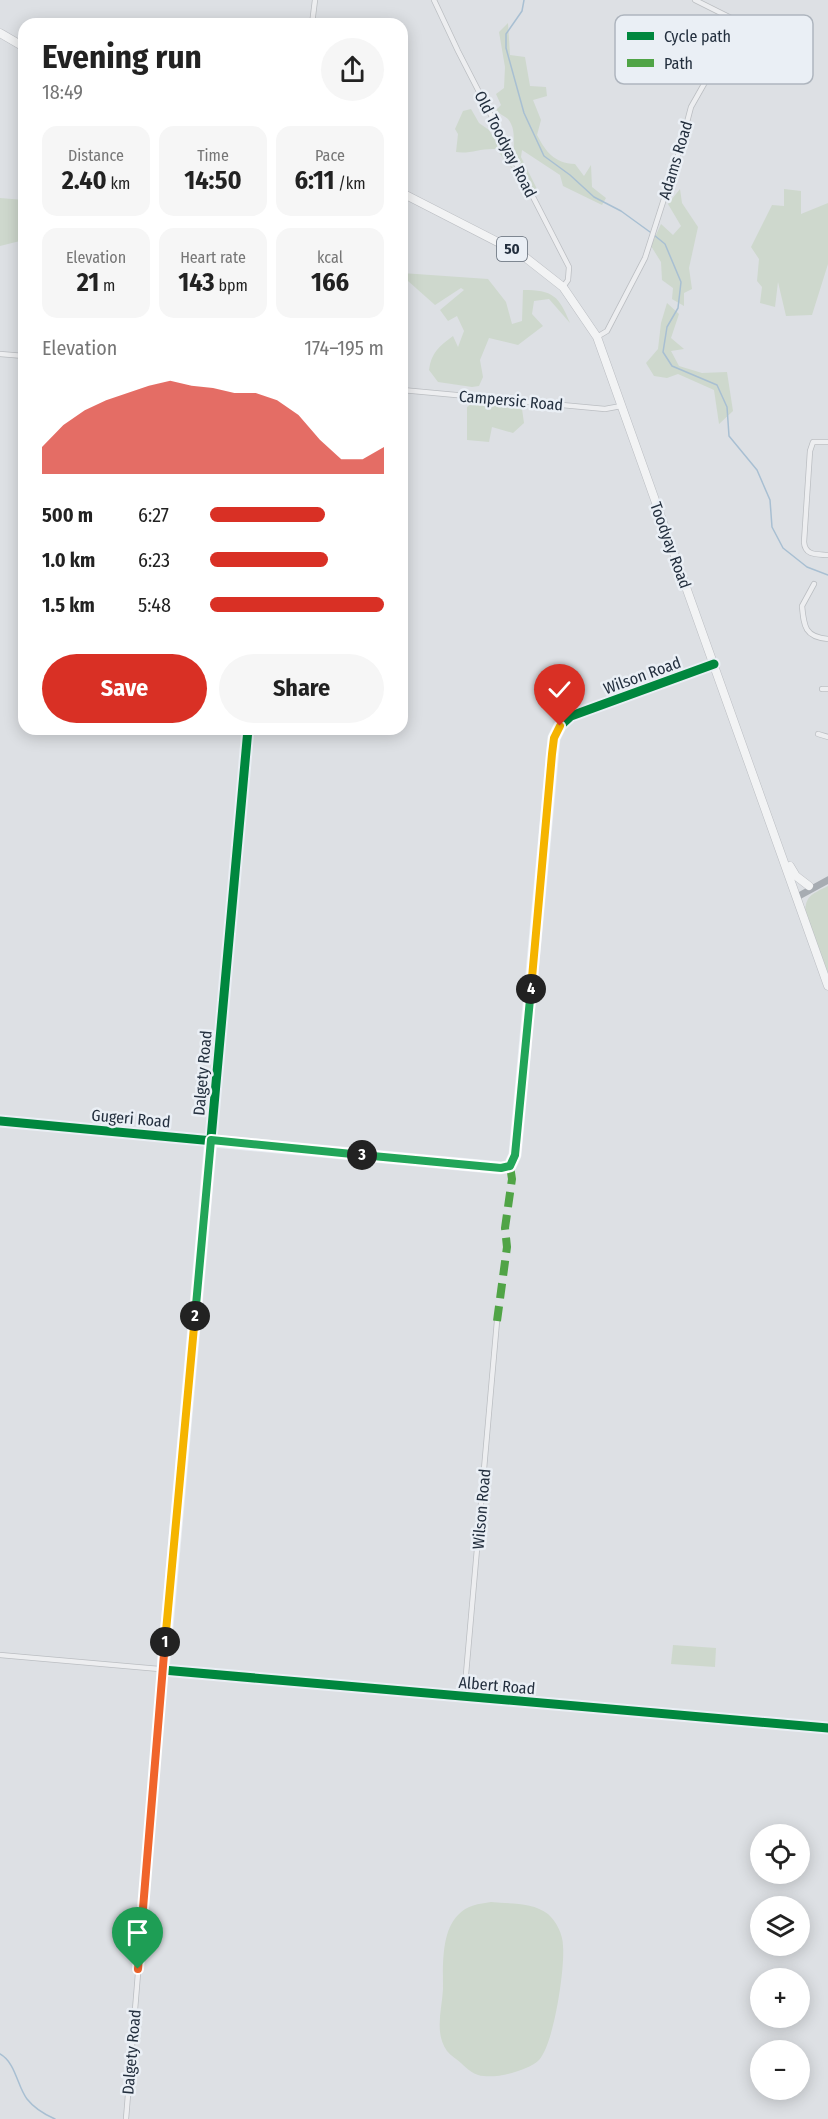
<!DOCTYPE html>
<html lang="en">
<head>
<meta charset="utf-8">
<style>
  :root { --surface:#fff; --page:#f6f6f6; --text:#222; --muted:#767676; --accent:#d93025 }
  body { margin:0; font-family:"Fira Sans Condensed",sans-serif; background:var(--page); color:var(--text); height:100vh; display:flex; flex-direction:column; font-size:22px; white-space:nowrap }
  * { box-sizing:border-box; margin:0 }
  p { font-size:20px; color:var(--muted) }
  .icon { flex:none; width:33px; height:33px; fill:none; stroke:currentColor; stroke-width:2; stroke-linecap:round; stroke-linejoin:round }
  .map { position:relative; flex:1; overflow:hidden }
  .drawer { position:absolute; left:18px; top:18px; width:390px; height:717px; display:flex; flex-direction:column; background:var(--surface); border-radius:18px; box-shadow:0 3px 15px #0003 }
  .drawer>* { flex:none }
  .fabs { position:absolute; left:750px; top:1824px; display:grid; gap:12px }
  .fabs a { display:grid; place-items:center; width:60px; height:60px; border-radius:50%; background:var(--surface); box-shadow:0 3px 15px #0003; font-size:30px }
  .pin { position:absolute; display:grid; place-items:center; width:51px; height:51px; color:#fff; margin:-62px -26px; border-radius:50% 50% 50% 0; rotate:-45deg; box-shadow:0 0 6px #0007 }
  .pin .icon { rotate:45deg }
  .km { position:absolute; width:30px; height:30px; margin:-15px; border-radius:50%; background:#222; color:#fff; font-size:16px; line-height:30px; text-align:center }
  .round { display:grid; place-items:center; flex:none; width:63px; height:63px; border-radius:32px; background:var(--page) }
  .head { display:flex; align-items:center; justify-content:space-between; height:102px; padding:0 24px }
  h1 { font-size:33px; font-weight:700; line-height:45px }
  .metrics { display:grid; grid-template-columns:repeat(3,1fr); gap:9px; height:102px; padding:6px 24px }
  .metrics div { display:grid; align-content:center; border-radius:15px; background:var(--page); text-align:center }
  .metrics b { font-size:26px; font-weight:700 }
  .metrics small { font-size:16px; font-weight:400 }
  .metrics p { font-size:16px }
  .chart { height:168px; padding:12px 24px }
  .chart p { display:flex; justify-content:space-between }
  .chart svg { width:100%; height:108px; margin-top:6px; fill:var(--accent); opacity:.7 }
  .button { display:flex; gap:12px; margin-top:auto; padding:12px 24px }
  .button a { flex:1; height:69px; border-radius:36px; background:var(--accent); color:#fff; font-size:24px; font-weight:700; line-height:69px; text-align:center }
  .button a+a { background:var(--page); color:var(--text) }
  ul { padding:0 24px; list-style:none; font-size:20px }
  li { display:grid; grid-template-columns:96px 72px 1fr; align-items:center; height:45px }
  li i { height:15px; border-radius:8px; background:var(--accent) }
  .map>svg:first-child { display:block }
  .green { fill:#ced8cd }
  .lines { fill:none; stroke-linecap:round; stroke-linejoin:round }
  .stream { stroke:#a8bfd2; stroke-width:1.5 }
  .street-casing { stroke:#bbbec2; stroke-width:6 }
  .primary-casing { stroke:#babdc2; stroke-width:9 }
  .street { stroke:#edeef0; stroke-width:4.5 }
  .secondary { stroke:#a7acb2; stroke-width:7 }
  .primary { stroke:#f2f3f4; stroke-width:8 }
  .quiet { stroke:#50a446; stroke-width:8; stroke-dasharray:15 8; stroke-linecap:butt }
  .cycleway-casing { stroke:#eaeff5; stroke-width:13 }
  .cycleway { stroke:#00873e; stroke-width:9 }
  .split-1-casing { stroke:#fff; stroke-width:12 }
  .split-2-casing { stroke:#fff; stroke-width:12 }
  .split-3-casing { stroke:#fff; stroke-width:12 }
  .split-4-casing { stroke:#fff; stroke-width:12 }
  .split-5-casing { stroke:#fff; stroke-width:12 }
  .split-1 { stroke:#f0652b; stroke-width:8 }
  .split-2 { stroke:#f5b400; stroke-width:8 }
  .split-3 { stroke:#22a559; stroke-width:8 }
  .split-4 { stroke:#22a559; stroke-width:8 }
  .split-5 { stroke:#f5b400; stroke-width:8 }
  .labels { text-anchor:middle; stroke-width:5; stroke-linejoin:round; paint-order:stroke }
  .shield { fill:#eaeff5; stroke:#5f6975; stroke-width:1.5 }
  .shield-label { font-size:15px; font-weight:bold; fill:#232f3e }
  .street-label { font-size:16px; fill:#232f3e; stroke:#eaeff5 }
  .key { fill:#eaeff5; stroke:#aeb5be; stroke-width:1.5 }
  .key-label { font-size:16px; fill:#232f3e }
</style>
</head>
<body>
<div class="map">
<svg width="828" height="2119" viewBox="0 0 828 2119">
  <rect width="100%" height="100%" fill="#dde0e4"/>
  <g class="green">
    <path d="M508,23l2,32 15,2 5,29 16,1 1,9 -14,4 8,20 -4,15c9,17 17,28 38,29l9,12 7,-11 1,22 14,11 -4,7 -39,-19 -3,-11 -38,-25 -1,7 18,36 -6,4 -18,-42c-3,-12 2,-25 -7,-36 -3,-3 -9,-5 -12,-9l5,-5 -5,-11 8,-6 1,-21 -6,-35z"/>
    <path d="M471,109l8,14 10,7 26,42 -19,-23c-15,-1 -26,5 -40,3l2,-18 -3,-5 8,-18z"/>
    <path d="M680,189l2,14 16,24 -9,41 3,21 -8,4v13l-12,-7 1,-11 -11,-8 -1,-18 -10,-16 10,-22 12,11 8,-9 -13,-22z"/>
    <path d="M784,189l17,2v23l27,-11v61l-16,51 -26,1 -8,-34 -3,25 -15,-4 2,-16 -5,-6 2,-22 -8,-12 21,-42 12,1z"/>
    <path d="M0,198l24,2v40l-24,6z"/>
    <path d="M402,273l86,6 18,23 6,22 10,-3 1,-31c30,0 36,6 47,33l-21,-24 -15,2 -2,13 11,12 -25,19 -29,-7 -9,22 3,17 -4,9 -7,1 -34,-5 -9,-12c2,-17 10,-24 24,-34l5,11 6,-16 -7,-15 -9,5 -8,-11 24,-20 -3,-2 -26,17 -27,-24 -2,13 -4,2z"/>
    <path d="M667,303l12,11 -8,24 13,11 -13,2 8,15 23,7 25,-1 6,39 -14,13 -5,-34 -36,-16 -11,4 -13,-2 -8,-13 12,-14 3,-26z"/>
    <path d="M474,402l48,7 2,14 -11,10 -21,-6 -3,15 -22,-2v-33z"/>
    <path d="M828,886v99c-7,-19 -31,-68 -20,-86 4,-6 14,-10 20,-13z"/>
    <path d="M673,1645l43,3 -1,19 -44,-3z"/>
    <path d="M491,1902c19,2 42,0 57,12 8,7 15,20 15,32 2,22 -9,98 -24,114 -10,10 -40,18 -55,16 -9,0 -17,-7 -23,-13 -4,-4 -10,-7 -14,-12 -13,-18 -5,-42 -4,-62 0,-22 -2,-57 15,-74 9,-10 21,-11 33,-13z"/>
  </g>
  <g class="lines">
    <g class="stream">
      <path d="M524,0l-2,11 -16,23v14l18,65 20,43 26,19 24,22 27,14 29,21"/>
      <path d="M654,235l11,9 16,38 -3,26 -11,19 -4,25 9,14 45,19 10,22 2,29 28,34 13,30 2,27 11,21 24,19 21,8"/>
      <path d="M0,2054c16,9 17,32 27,45 7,9 19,16 28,20"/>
    </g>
    <g class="street-casing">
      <g id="street">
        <path d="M434,0l24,51 111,216 -1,13 -5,7"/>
        <path d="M312,24l3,-24"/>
        <path d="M597,337l10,-6 38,-73 35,-109 11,-42 42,-74 -2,-15 -36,-18"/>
        <path d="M0,354l24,2"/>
        <path d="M402,390l203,19 16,-3"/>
        <path d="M828,442h-15l-3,9 -6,91c1,14 13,12 24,13"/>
        <path d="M814,584l-12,22c2,21 3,31 26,33"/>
        <path d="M822,689h6"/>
        <path d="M818,734l10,3"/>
        <path d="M0,1121l501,47 9,-2 5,-11 39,-417 6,-12 11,-10 143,-52"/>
        <path d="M0,1655l828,73"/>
        <path d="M464,1697l33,-376"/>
        <path d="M126,2119l37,-449 85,-941"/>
      </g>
    </g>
    <g class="primary-casing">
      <g id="primary">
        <path d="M0,33l24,14"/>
        <path d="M402,193l119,61 42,33 34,50 231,649"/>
        <path d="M790,866l6,10 13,10"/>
      </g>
    </g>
    <use href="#street" class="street"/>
    <path class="secondary" d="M797,897l31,-17"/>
    <use href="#primary" class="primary"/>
    <path class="quiet" d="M497,1321l10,-74 -2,-19 7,-49 -2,-13"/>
    <g class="cycleway-casing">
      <g id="cycleway">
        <path d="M248,729l-85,941 665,58"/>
        <path d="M0,1121l501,47 9,-2 5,-11 39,-417 6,-12 11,-10 143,-52"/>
      </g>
    </g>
    <use href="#cycleway" class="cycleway"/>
  </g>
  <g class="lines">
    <g class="split-1-casing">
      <path id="split-1" d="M138,1969l27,-327"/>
    </g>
    <g class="split-2-casing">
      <path id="split-2" d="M165,1642l30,-326"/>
    </g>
    <g class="split-3-casing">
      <path id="split-3" d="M195,1316l16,-176 151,15"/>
    </g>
    <g class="split-4-casing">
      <path id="split-4" d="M362,1155l139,13 9,-2 5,-11 16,-166"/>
    </g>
    <g class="split-5-casing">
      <path id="split-5" d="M531,989l21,-235 2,-16 6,-12"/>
    </g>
    <use href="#split-1" class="split-1"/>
    <use href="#split-2" class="split-2"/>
    <use href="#split-3" class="split-3"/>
    <use href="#split-4" class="split-4"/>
    <use href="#split-5" class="split-5"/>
  </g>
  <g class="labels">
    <rect class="shield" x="497" y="237" width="30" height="24" rx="4.5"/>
    <g class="shield-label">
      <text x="512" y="254">50</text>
    </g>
    <g class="street-label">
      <text transform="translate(506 144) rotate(63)" y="6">Old Toodyay Road</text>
      <text transform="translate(675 160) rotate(-73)" y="6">Adams Road</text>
      <text transform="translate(511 400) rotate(5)" y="6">Campersic Road</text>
      <text transform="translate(671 545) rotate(70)" y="6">Toodyay Road</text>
      <text transform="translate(642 675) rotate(-20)" y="6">Wilson Road</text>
      <text transform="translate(202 1073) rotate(-85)" y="6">Dalgety Road</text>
      <text transform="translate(131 1118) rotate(5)" y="6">Gugeri Road</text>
      <text transform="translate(481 1509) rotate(-85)" y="6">Wilson Road</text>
      <text transform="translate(497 1685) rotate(5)" y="6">Albert Road</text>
      <text transform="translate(131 2052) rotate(-85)" y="6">Dalgety Road</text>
    </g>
  </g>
  <rect x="615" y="15" width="198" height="69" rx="9" class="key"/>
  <rect x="627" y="32" width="27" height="8" fill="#00873e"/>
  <rect x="627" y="59" width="27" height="8" fill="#50a446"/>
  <g class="key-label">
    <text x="664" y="42">Cycle path</text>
    <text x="664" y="69">Path</text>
  </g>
</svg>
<div class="fabs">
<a><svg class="icon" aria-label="locate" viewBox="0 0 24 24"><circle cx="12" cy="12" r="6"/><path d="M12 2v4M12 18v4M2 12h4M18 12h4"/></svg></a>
<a><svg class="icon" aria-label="layers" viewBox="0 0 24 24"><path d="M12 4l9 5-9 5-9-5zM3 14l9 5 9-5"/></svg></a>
<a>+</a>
<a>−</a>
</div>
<div class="pin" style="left:138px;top:1969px;background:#1e9e55"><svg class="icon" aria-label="arrive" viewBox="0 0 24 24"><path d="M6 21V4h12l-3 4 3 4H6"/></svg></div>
<div class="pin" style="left:560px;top:726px;background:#d93025"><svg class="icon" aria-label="check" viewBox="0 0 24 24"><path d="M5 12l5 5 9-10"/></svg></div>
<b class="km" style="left:165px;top:1642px">1</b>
<b class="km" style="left:195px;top:1316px">2</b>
<b class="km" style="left:362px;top:1155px">3</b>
<b class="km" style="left:531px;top:989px">4</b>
<section class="drawer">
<div class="head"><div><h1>Evening run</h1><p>18:49</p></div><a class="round"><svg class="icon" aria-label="share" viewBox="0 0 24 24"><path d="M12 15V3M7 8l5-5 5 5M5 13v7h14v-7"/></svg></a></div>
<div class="metrics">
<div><p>Distance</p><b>2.40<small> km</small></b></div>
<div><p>Time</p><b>14:50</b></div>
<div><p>Pace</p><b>6:11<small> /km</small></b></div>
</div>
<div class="metrics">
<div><p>Elevation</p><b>21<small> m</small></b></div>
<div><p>Heart rate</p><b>143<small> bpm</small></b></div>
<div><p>kcal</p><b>166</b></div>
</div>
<div class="chart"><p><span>Elevation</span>174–195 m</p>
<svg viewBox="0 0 160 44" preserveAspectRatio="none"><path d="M0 44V33L10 24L20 18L30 14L40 11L50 8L60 6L70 8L80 9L90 11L100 11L110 14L120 20L130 30L140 38L150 38L160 33V44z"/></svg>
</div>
<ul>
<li><b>500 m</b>6:27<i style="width:66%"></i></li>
<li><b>1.0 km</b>6:23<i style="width:68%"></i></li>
<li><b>1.5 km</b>5:48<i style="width:100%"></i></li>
</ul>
<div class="button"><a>Save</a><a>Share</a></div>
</section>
</div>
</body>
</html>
